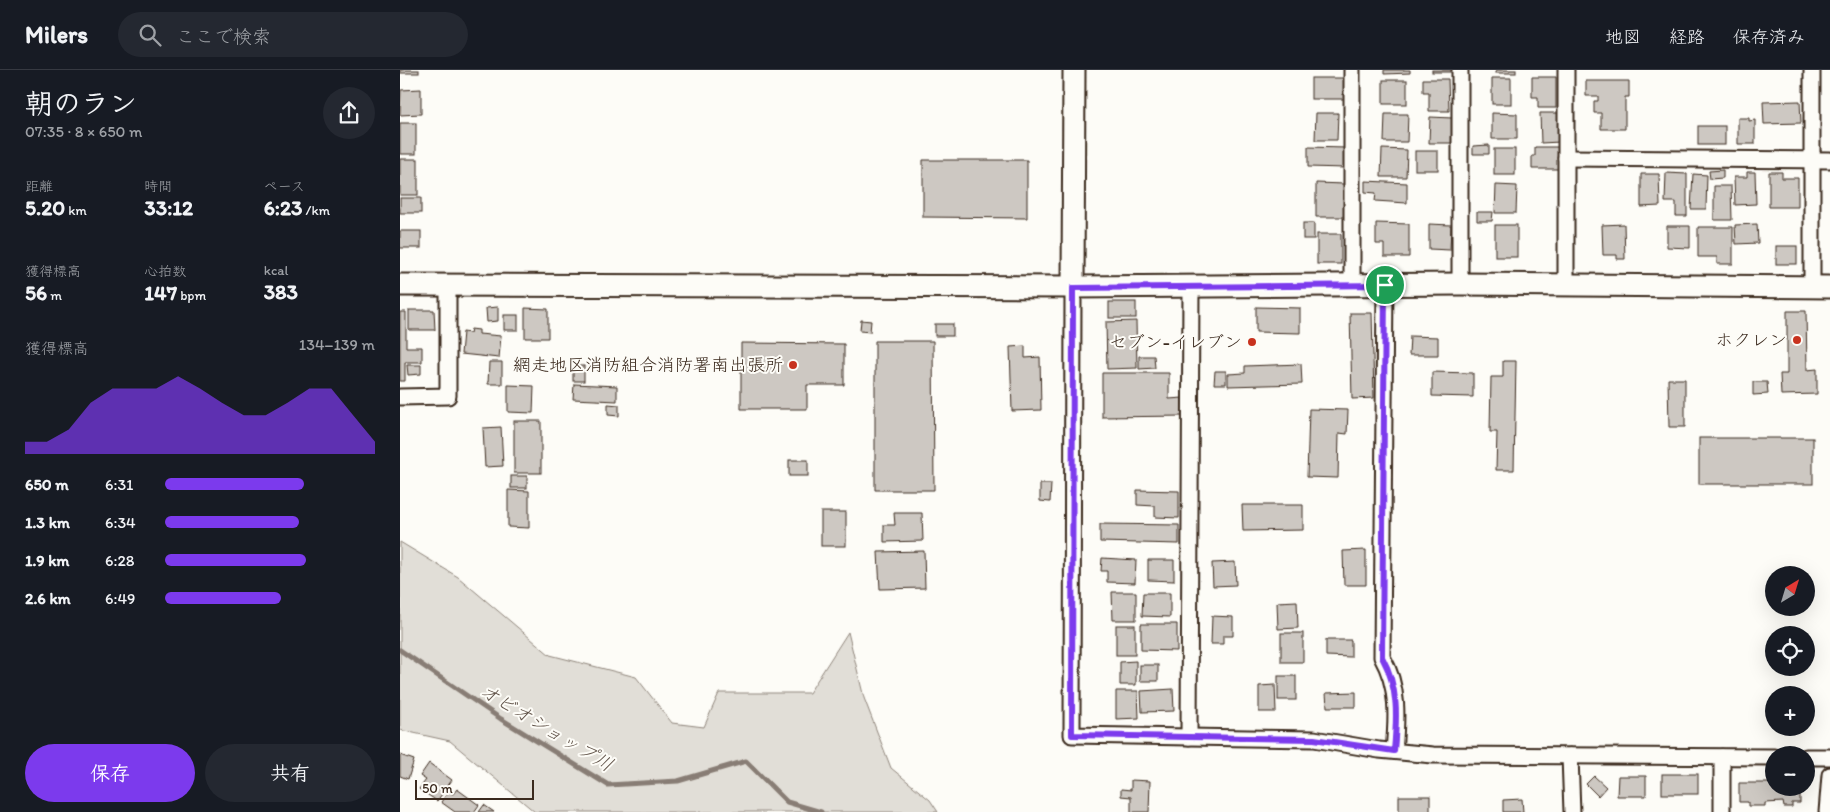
<!DOCTYPE html>
<html lang="ja">
<head>
<meta charset="utf-8">
<style>
  :root { --surface:#171b24; --page:#242831; --text:#f1f3f6; --muted:#9ea1a6; --line:#363941; --accent:#7c3aed }
  body { margin:0; font-family:Itim,"Klee One",sans-serif; background:var(--page); color:var(--text); height:100vh; display:flex; flex-direction:column; font-size:19px; white-space:nowrap }
  * { box-sizing:border-box; margin:0 }
  p { font-size:16px; color:var(--muted) }
  .icon { flex:none; width:28px; height:28px; fill:none; stroke:currentColor; stroke-width:2; stroke-linecap:round; stroke-linejoin:round }
  .map { position:relative; flex:1; overflow:hidden }
  .drawer { display:flex; flex-direction:column; background:var(--surface); width:400px }
  .drawer>* { flex:none }
  .needle { width:32px; rotate:38deg }
  .tools { position:absolute; left:1365px; top:496px; display:grid; gap:10px }
  .tools a { display:grid; place-items:center; width:50px; height:50px; border-radius:50%; background:var(--surface); box-shadow:0 5px 20px #0002; font-size:25px }
  .scale { position:absolute; left:15px; bottom:12px; width:119px; box-sizing:border-box; padding-left:5px; border:2px solid #3b2a1e; border-top:0; font-size:14px; line-height:18px; white-space:nowrap; color:#3b2a1e; -webkit-text-stroke:4px #fdfcf7; paint-order:stroke }
  .pin { position:absolute; display:grid; place-items:center; width:42px; height:42px; color:#fff; margin:-21px; border:2px solid #fff; border-radius:50%; box-shadow:0 1px 5px #0007 }
  .round { display:grid; place-items:center; flex:none; width:52px; height:52px; border-radius:26px; background:var(--page) }
  .overview { display:flex; align-items:center; justify-content:space-between; height:85px; padding:0 25px }
  h1 { font-size:28px; font-weight:700; line-height:38px }
  .figures { display:grid; grid-template-columns:repeat(3,1fr); gap:8px; height:85px; padding:5px 25px }
  .figures div { display:grid; align-content:center }
  .figures b { font-size:21px; font-weight:700 }
  .figures small { font-size:14px; font-weight:400 }
  .figures p { font-size:14px }
  .chart { height:140px; padding:10px 25px }
  .chart p { display:flex; justify-content:space-between }
  .chart svg { width:100%; height:90px; margin-top:5px; fill:var(--accent); opacity:.7 }
  .action { display:flex; gap:10px; margin-top:auto; padding:10px 25px }
  .action a { flex:1; height:58px; border-radius:30px; background:var(--accent); color:#fff; font-size:20px; font-weight:700; line-height:58px; text-align:center }
  .action a+a { background:var(--page); color:var(--text) }
  ul { padding:0 25px; list-style:none; font-size:16px }
  li { display:grid; grid-template-columns:80px 60px 1fr; align-items:center; height:38px }
  li i { height:12px; border-radius:6px; background:var(--accent) }
  header { display:flex; align-items:center; gap:30px; box-sizing:border-box; height:70px; padding:0 25px; background:var(--surface); border-bottom:1px solid var(--line) }
  header strong { font-size:24px }
  nav { display:flex; gap:28px; margin-inline-start:auto; font-size:18px }
  .search { width:350px; height:45px; background:var(--page); display:flex; align-items:center; gap:12px; box-sizing:border-box; padding:0 18px; border-radius:28px; color:var(--muted); font-size:19px }
  main { display:flex; flex:1; min-height:0 }
  .map>svg:first-child { display:block }
  .green { fill:#e1ded7; stroke:#8e847a }
  .lines { fill:none; stroke-linecap:round; stroke-linejoin:round }
  .stream { stroke:#887d74; stroke-width:5 }
  .building { fill:#cdc8c2; stroke:#3b2a1e }
  .street-casing { stroke:#3b2a1e; stroke-width:19 }
  .secondary-casing { stroke:#3b2a1e; stroke-width:25 }
  .street { stroke:#fdfcf7; stroke-width:15 }
  .secondary { stroke:#fdfcf7; stroke-width:21 }
  .route-casing { stroke:#fff; stroke-width:10 }
  .route { stroke:#7c3aed; stroke-width:6 }
  .poi-dot { fill:#c8321e; stroke:#fdfcf7; stroke-width:2 }
  .labels { text-anchor:middle; stroke-width:4; stroke-linejoin:round; paint-order:stroke }
  .poi-label { font-size:18px; fill:#3b2a1e; stroke:#fdfcf7; text-anchor:end }
  .water-label { font-size:19px; font-style:italic; fill:#615349; stroke:#fdfcf7 }
</style>
</head>
<body>
<header>
<strong>Milers</strong>
<div class="search"><svg class="icon" aria-label="search" viewBox="0 0 24 24"><circle cx="10" cy="10" r="6"/><path d="M15 15l6 6"/></svg>ここで検索</div>
<nav><a>地図</a><a>経路</a><a>保存済み</a></nav>
</header>
<main>
<section class="drawer">
<div class="overview"><div><h1>朝のラン</h1><p>07:35 · 8 × 650 m</p></div><a class="round"><svg class="icon" aria-label="share" viewBox="0 0 24 24"><path d="M12 15V3M7 8l5-5 5 5M5 13v7h14v-7"/></svg></a></div>
<div class="figures">
<div><p>距離</p><b>5.20<small> km</small></b></div>
<div><p>時間</p><b>33:12</b></div>
<div><p>ペース</p><b>6:23<small> /km</small></b></div>
</div>
<div class="figures">
<div><p>獲得標高</p><b>56<small> m</small></b></div>
<div><p>心拍数</p><b>147<small> bpm</small></b></div>
<div><p>kcal</p><b>383</b></div>
</div>
<div class="chart"><p><span>獲得標高</span>134–139 m</p>
<svg viewBox="0 0 160 44" preserveAspectRatio="none"><path d="M0 44V38L10 38L20 32L30 19L40 12L50 12L60 12L70 6L80 12L90 19L100 25L110 25L120 19L130 12L140 12L150 25L160 38V44z"/></svg>
</div>
<ul>
<li><b>650 m</b>6:31<i style="width:66%"></i></li>
<li><b>1.3 km</b>6:34<i style="width:64%"></i></li>
<li><b>1.9 km</b>6:28<i style="width:67%"></i></li>
<li><b>2.6 km</b>6:49<i style="width:55%"></i></li>
</ul>
<div class="action"><a>保存</a><a>共有</a></div>
</section>
<div class="map">
<svg width="1430" height="742" viewBox="0 0 1430 742">
  <rect width="100%" height="100%" fill="#fdfcf7"/>
  <filter id="ink" filterUnits="userSpaceOnUse"><feTurbulence type="fractalNoise" baseFrequency=".02" numOctaves="2"/><feDisplacementMap in="SourceGraphic" scale="10" xChannelSelector="R" yChannelSelector="G"/><feConvolveMatrix kernelMatrix="1 2 1 2 8 2 1 2 1" color-interpolation-filters="sRGB"/></filter>
  <g filter="url(#ink)">
    <path class="green" d="M0,472l58,35 92,78 86,22 36,46 32,4 15,-34h90l39,-61 16,66 27,70 39,32 8,12h-403l-85,-71 -50,-11z"/>
    <g class="lines">
      <path class="stream" d="M0,580l101,69 107,66 70,-4 68,-20 41,41 34,10"/>
    </g>
    <g class="building">
      <rect x="0" y="0" width="19" height="3"/>
      <path d="M984,0h26v3l-26,1z"/>
      <rect x="1032" y="0" width="20" height="2"/>
      <rect x="1096" y="0" width="20" height="3"/>
      <path d="M1132,7h24v31h-18v-11h-6z"/>
      <rect x="911" y="8" width="33" height="21"/>
      <rect x="1092" y="8" width="19" height="26"/>
      <path d="M1023,9h25l1,32h-20v-19h-6z"/>
      <rect x="983" y="10" width="24" height="24"/>
      <path d="M1186,11h43v16h-4v32h-24v-16h-7v-12h4v-5h-12z"/>
      <path d="M21,19v25l-21,1 1,-25z"/>
      <path d="M1400,31l1,22 -37,1 -1,-22z"/>
      <path d="M916,43h22l-1,27h-22z"/>
      <path d="M1092,43l25,1v25h-25z"/>
      <path d="M1140,43h19l1,29 -19,1z"/>
      <path d="M985,44h23l-1,28h-23z"/>
      <path d="M1030,47l22,1v25h-23z"/>
      <path d="M1338,48h11v3l6,-1v24h-17z"/>
      <rect x="0" y="53" width="16" height="31"/>
      <rect x="1298" y="56" width="27" height="19"/>
      <path d="M1089,75v9h-16v-8z"/>
      <path d="M908,77l37,1v20l-37,-1z"/>
      <path d="M1135,77h24v22h-27v-13h3z"/>
      <path d="M982,79l25,1 -1,27h-25z"/>
      <rect x="1094" y="79" width="21" height="26"/>
      <rect x="1015" y="81" width="23" height="19"/>
      <rect x="0" y="89" width="18" height="36"/>
      <path d="M523,90h104v58l-104,-1z"/>
      <path d="M1323,100v8l-13,1 -1,-8z"/>
      <path d="M1347,102h8l1,32 -21,1 -1,-28h13z"/>
      <path d="M1369,102h13v6h16v29h-29z"/>
      <path d="M1266,103l21,1v42h-11v-14h-11z"/>
      <path d="M1241,104h18l1,32 -19,1z"/>
      <path d="M1293,104l14,1 -1,34h-15z"/>
      <path d="M965,111l42,2v20l-32,-2 1,-8 -11,-1z"/>
      <path d="M916,113l28,1v33h-28z"/>
      <path d="M1096,115l21,1 -1,27h-21z"/>
      <path d="M1314,116h17l1,34h-18z"/>
      <rect x="0" y="128" width="21" height="15"/>
      <path d="M1077,142h16l-1,9h-15z"/>
      <rect x="903" y="153" width="11" height="16"/>
      <path d="M976,153l33,1v33h-25v-13h-8z"/>
      <path d="M1029,154l22,1 -1,25 -21,-1z"/>
      <path d="M1224,154l1,35h-8v-4h-14l-1,-30z"/>
      <path d="M1357,154l1,19 -22,1 -1,-19z"/>
      <rect x="1095" y="155" width="22" height="32"/>
      <path d="M1267,156h23v22l-23,-1z"/>
      <path d="M1298,157h35v37h-16v-7h-19z"/>
      <rect x="0" y="161" width="21" height="17"/>
      <rect x="917" y="164" width="24" height="30"/>
      <rect x="1376" y="176" width="21" height="18"/>
      <rect x="709" y="232" width="27" height="16"/>
      <path d="M98,237v14l-11,1 -1,-14z"/>
      <path d="M856,237l44,1v25l-44,-1z"/>
      <path d="M125,238l23,1v29h-23z"/>
      <path d="M9,240h25l1,20h-26z"/>
      <path d="M1387,241h19l1,59 10,-1v25l-36,1 -1,-21h7z"/>
      <path d="M0,242h6v35h16v15h-17v19h-5z"/>
      <path d="M950,243h22l2,85 -22,1z"/>
      <rect x="104" y="245" width="14" height="15"/>
      <path d="M461,250l10,1 -1,11 -10,-1z"/>
      <path d="M736,251l1,47 -30,1 -1,-47z"/>
      <rect x="535" y="254" width="18" height="12"/>
      <path d="M71,259l8,1v4l22,2 -2,22 -38,-4 2,-22 7,1z"/>
      <path d="M1010,266l28,1v18h-29z"/>
      <path d="M475,271h58l1,149h-59z"/>
      <path d="M341,273l103,1v41h-37v24h-66z"/>
      <path d="M625,276v12l15,-1 1,53 -29,1 -2,-64z"/>
      <path d="M739,286h15l1,12 -16,1z"/>
      <path d="M1103,291h13l-2,109h-18l1,-38h-7l1,-55h12z"/>
      <path d="M89,292h13v22h-14z"/>
      <path d="M901,294l1,20 -74,2v-12l17,-1v-7z"/>
      <path d="M7,295h14v9l-13,1z"/>
      <rect x="173" y="296" width="11" height="15"/>
      <path d="M815,301h11v13h-12z"/>
      <path d="M1032,302l41,1v24l-41,-1z"/>
      <path d="M702,303h67v26l14,-1 1,18 -82,1z"/>
      <path d="M1268,309h17v48h-16z"/>
      <path d="M1353,312h14l1,12 -15,1z"/>
      <path d="M174,314l43,2v15l-44,-2z"/>
      <path d="M108,315l26,1 -1,27 -25,-1z"/>
      <path d="M208,334l11,1v11l-11,-1z"/>
      <path d="M909,339l39,1 -1,24 -8,-1 -1,45 -31,-1z"/>
      <rect x="114" y="351" width="27" height="52"/>
      <path d="M101,357l2,39 -18,1 -2,-39z"/>
      <rect x="1299" y="368" width="114" height="46"/>
      <rect x="389" y="390" width="19" height="16"/>
      <rect x="111" y="406" width="16" height="12"/>
      <path d="M640,414h11l-1,18 -10,-1z"/>
      <path d="M108,420l21,1v37l-21,-1z"/>
      <path d="M737,420l42,1v27l-24,-1v-11l-18,-1z"/>
      <path d="M842,435h61v25l-60,1z"/>
      <rect x="421" y="442" width="25" height="34"/>
      <path d="M494,443h28l1,28 -39,1v-17h11z"/>
      <path d="M700,454l79,1v19l-79,-2z"/>
      <path d="M966,480v35h-22l-1,-34z"/>
      <path d="M524,481l1,37 -45,1 -2,-37z"/>
      <path d="M702,488l34,2 -1,23 -28,-1v-11h-6z"/>
      <path d="M748,490h26v21l-26,-1z"/>
      <path d="M835,492l1,23 -23,1 -1,-23z"/>
      <path d="M712,522h24v28h-23z"/>
      <path d="M743,523h27v24l-28,-1z"/>
      <path d="M897,531l1,27 -20,1 -1,-27z"/>
      <path d="M812,546l21,1v19h-10v8h-12z"/>
      <path d="M741,554h36v27l-36,-1z"/>
      <rect x="716" y="555" width="19" height="30"/>
      <rect x="881" y="563" width="22" height="29"/>
      <path d="M926,570h25v17l-25,-1z"/>
      <path d="M736,591v24h-16v-23z"/>
      <rect x="740" y="595" width="18" height="16"/>
      <rect x="878" y="606" width="18" height="24"/>
      <path d="M875,615l1,27h-17v-26z"/>
      <path d="M773,619l1,22 -32,1 -1,-21z"/>
      <path d="M716,621h22l1,27 -23,1z"/>
      <path d="M956,622v15h-29l-1,-14z"/>
      <path d="M0,685l14,5 -6,19 -8,-3z"/>
      <path d="M29,693l23,17 -15,21 -18,-12 7,-9 -6,-4z"/>
      <rect x="1262" y="704" width="36" height="20"/>
      <path d="M1194,706l12,11 -8,9 -12,-12z"/>
      <path d="M1218,706h28v20h-29z"/>
      <path d="M731,710l19,1 -1,31h-18v-15l-10,-1v-7l10,1z"/>
      <path d="M1339,713h35v5h26v15h-8v4h-8l-1,-5 -18,1v3h-17v-4h-9z"/>
      <path d="M57,719l22,16 -5,7h-19l-14,-10 8,-11 4,3z"/>
      <rect x="999" y="726" width="31" height="16"/>
      <path d="M1122,729l1,13h-20v-12z"/>
      <path d="M84,735l10,7h-15z"/>
    </g>
    <g class="lines">
      <g class="street-casing">
        <g id="street">
          <path d="M1166,0v215"/>
          <path d="M1166,88l264,2"/>
          <path d="M1060,214v-214"/>
          <path d="M952,215v-215"/>
          <path d="M985,215l-3,372c17,30 15,61 12,94"/>
          <path d="M1412,216v-216"/>
          <path d="M673,217l-1,448 242,4 65,11 54,5 341,2"/>
          <path d="M0,327l48,-1v-111"/>
          <path d="M789,667l2,-451"/>
          <path d="M1170,686l2,56"/>
          <path d="M1322,687v55"/>
          <path d="M1406,687h24"/>
          <path d="M1427,742l3,-37"/>
        </g>
      </g>
      <g class="secondary-casing">
        <g id="secondary">
          <path d="M0,215l673,2 387,-3 370,3"/>
          <path d="M673,217l1,-217"/>
        </g>
      </g>
      <use href="#street" class="street"/>
      <use href="#secondary" class="secondary"/>
    </g>
  </g>
  <g class="lines" filter="url(#ink)">
    <g class="route-casing">
      <path id="route" d="M985,215l-3,372c17,31 15,61 12,94l-80,-12 -242,-4 1,-447z"/>
    </g>
    <use href="#route" class="route"/>
  </g>
  <g class="poi-dot">
    <circle cx="1397" cy="270" r="5"/>
    <circle cx="852" cy="272" r="5"/>
    <circle cx="393" cy="295" r="5"/>
  </g>
  <g class="labels">
    <g class="poi-label">
      <text x="1387" y="276">ホクレン</text>
      <text x="842" y="278">セブン-イレブン</text>
      <text x="383" y="301">網走地区消防組合消防署南出張所</text>
    </g>
    <g class="water-label">
      <text transform="translate(147 657) rotate(31)" y="7">オビオショップ川</text>
    </g>
  </g>
</svg>
<div class="tools">
<a><svg class="needle" viewBox="-14 -14 28 28"><path d="M0-13l5 13h-10z" fill="#e53935"/><path d="M0 13l5-13h-10z" fill="#9ea1a6"/></svg></a>
<a><svg class="icon" aria-label="locate" viewBox="0 0 24 24"><circle cx="12" cy="12" r="6"/><path d="M12 2v4M12 18v4M2 12h4M18 12h4"/></svg></a>
<a>+</a>
<a>−</a>
</div>
<div class="scale">50 m</div>
<div class="pin" style="left:985px;top:215px;background:#1e9e55"><svg class="icon" aria-label="arrive" viewBox="0 0 24 24"><path d="M6 21V4h12l-3 4 3 4H6"/></svg></div>
</div>
</main>
</body>
</html>
